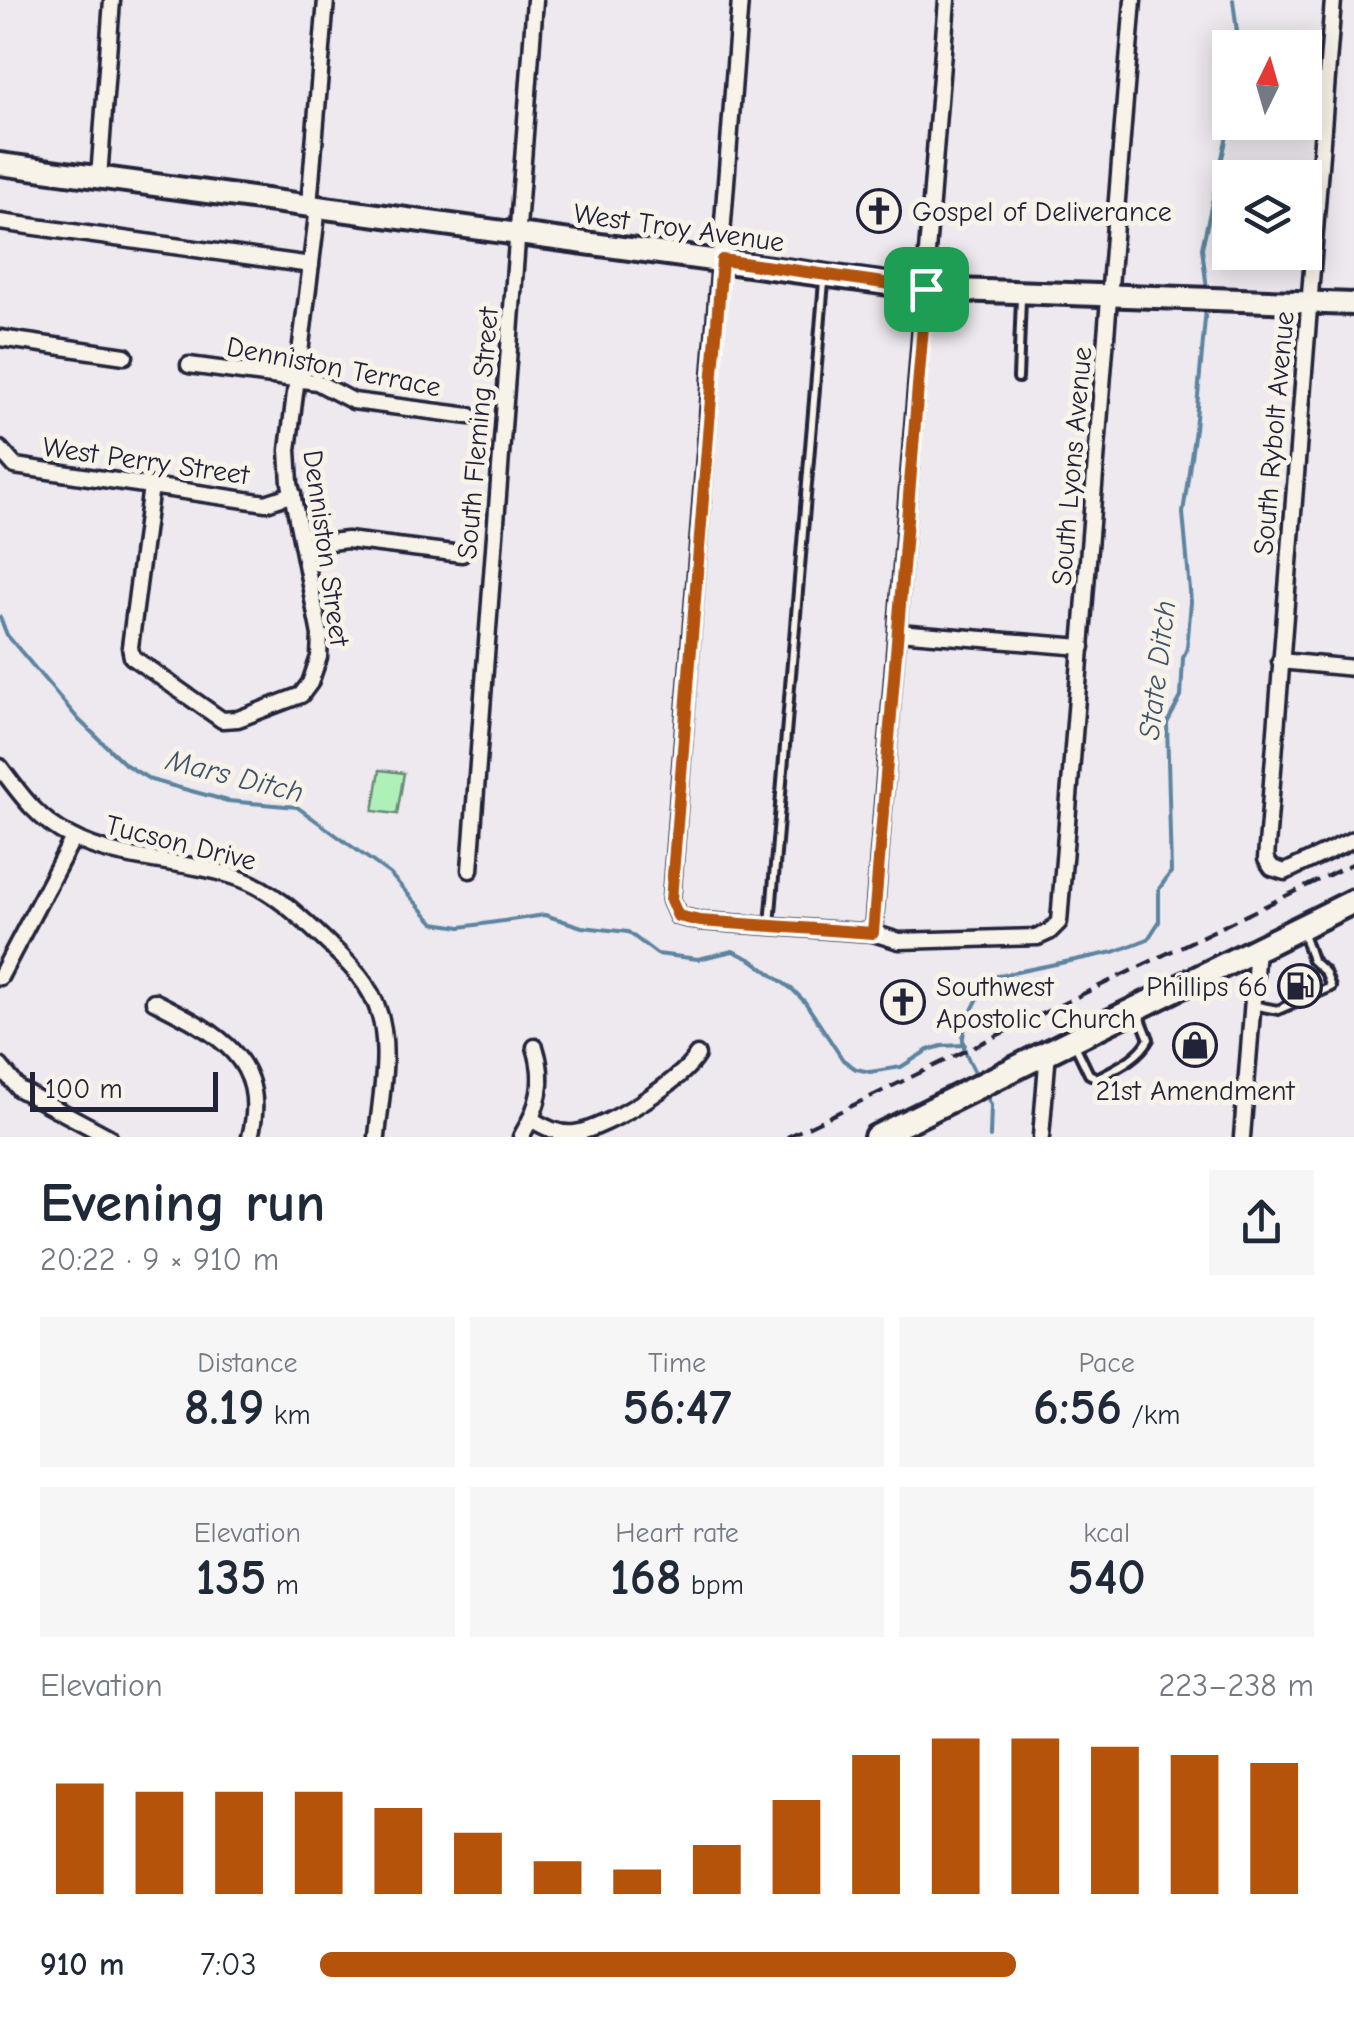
<!DOCTYPE html>
<html lang="en">
<head>
<meta charset="utf-8">
<style>
  :root { --surface:#fff; --page:#f6f6f7; --text:#1f2937; --muted:#747a83; --accent:#b45309 }
  body { margin:0; font-family:"Comic Neue",sans-serif; background:var(--page); color:var(--text); height:100vh; display:flex; flex-direction:column; font-size:38px; white-space:nowrap }
  * { box-sizing:border-box; margin:0 }
  p { font-size:32px; color:var(--muted) }
  .icon { flex:none; width:55px; height:55px; fill:none; stroke:currentColor; stroke-width:2; stroke-linecap:round; stroke-linejoin:round }
  .map { position:relative; height:1137px; overflow:hidden }
  .sheet { display:flex; flex-direction:column; background:var(--surface); flex:1 }
  .sheet>* { flex:none }
  .needle { width:65px; rotate:5deg }
  .controls { position:absolute; left:1212px; top:30px; display:grid; gap:20px }
  .controls a { display:grid; place-items:center; width:110px; height:110px; border-radius:0px; background:var(--surface); box-shadow:0 5px 25px #0003; font-size:50px }
  .scale { position:absolute; left:30px; bottom:25px; width:188px; box-sizing:border-box; padding-left:10px; border:5px solid #22223b; border-top:0; font-size:28px; line-height:35px; white-space:nowrap; color:#22223b; -webkit-text-stroke:8px #f7f3e8; paint-order:stroke }
  .pin { position:absolute; display:grid; place-items:center; width:85px; height:85px; color:#fff; margin:-42px; border-radius:20px; box-shadow:0 5px 15px #0006 }
  .round { display:grid; place-items:center; flex:none; width:105px; height:105px; border-radius:0px; background:var(--page) }
  .overview { display:flex; align-items:center; justify-content:space-between; height:170px; padding:0 40px }
  h1 { font-size:55px; font-weight:700; line-height:75px }
  .stats { display:grid; grid-template-columns:repeat(3,1fr); gap:15px; height:170px; padding:10px 40px }
  .stats div { display:grid; align-content:center; border-radius:0px; background:var(--page); text-align:center }
  .stats b { font-size:50px; font-weight:700 }
  .stats small { font-size:28px; font-weight:400 }
  .stats p { font-size:28px }
  .chart { height:280px; padding:20px 40px }
  .chart p { display:flex; justify-content:space-between }
  .chart svg { width:100%; height:180px; margin-top:10px; stroke:var(--accent); stroke-width:6 }
  ul { padding:0 40px; list-style:none; font-size:32px }
  li { display:grid; grid-template-columns:160px 120px 1fr; align-items:center; height:75px }
  li i { height:25px; border-radius:12px; background:var(--accent) }
  .map>svg:first-child { display:block }
  .green { fill:#aff0b9; stroke:#68897a; stroke-width:2.5 }
  .lines { fill:none; stroke-linecap:round; stroke-linejoin:round }
  .stream { stroke:#5c83a0; stroke-width:4 }
  .lane-casing { stroke:#22223b; stroke-width:14 }
  .street-casing { stroke:#22223b; stroke-width:21 }
  .secondary-casing { stroke:#22223b; stroke-width:28 }
  .primary-casing { stroke:#22223b; stroke-width:30 }
  .lane { stroke:#f7f3e8; stroke-width:6 }
  .street { stroke:#f7f3e8; stroke-width:14 }
  .secondary { stroke:#f7f3e8; stroke-width:20 }
  .primary { stroke:#f7f3e8; stroke-width:22 }
  .rail { stroke:#22223b; stroke-width:4; stroke-dasharray:15 8; stroke-linecap:butt }
  .route-casing { stroke:#fff; stroke-width:20 }
  .route { stroke:#b45309; stroke-width:12 }
  .labels { text-anchor:middle; stroke-width:10; stroke-linejoin:round; paint-order:stroke }
  .poi-label { font-size:28px; fill:#22223b; stroke:#f7f3e8; text-anchor:start }
  .street-label { font-size:28px; fill:#22223b; stroke:#f7f3e8 }
  .water-label { font-size:30px; font-style:italic; fill:#3f536d; stroke:#f7f3e8 }
</style>
</head>
<body>
<div class="map">
<svg width="1354" height="1137" viewBox="0 0 1354 1137">
  <rect width="100%" height="100%" fill="#ede9ee"/>
  <filter id="ink" filterUnits="userSpaceOnUse"><feTurbulence type="fractalNoise" baseFrequency=".01" numOctaves="2"/><feDisplacementMap in="SourceGraphic" scale="20" xChannelSelector="R" yChannelSelector="G"/><feConvolveMatrix kernelMatrix="1 2 1 2 8 2 1 2 1" color-interpolation-filters="sRGB"/></filter>
  <g filter="url(#ink)">
    <path class="green" d="M380,770l24,3 -7,41 -24,-3z"/>
    <g class="lines">
      <g class="stream">
        <path d="M1233,0l6,48"/>
        <path d="M1207,289l-5,-41 28,-126"/>
        <path d="M0,617l7,18 72,85 47,45 25,15 77,21 69,6 93,67 44,49 27,4 84,-12 37,12 46,5 29,22 41,5 35,-8 19,9 41,30 12,12 38,58 13,9 14,3 31,-5 27,-17 14,-4 23,-1"/>
        <path d="M977,1076c-6,-11 -15,-27 -14,-39 2,-17 19,-48 29,-60l122,-25 34,-13 11,-17v-33l12,-17 -4,-149 14,-26 2,-39 4,-10 4,-46 -8,-89 12,-84 11,-121"/>
        <path d="M985,1093l6,12 -1,32"/>
      </g>
      <g class="lane-casing">
        <g id="lane">
          <path d="M1018,378l3,-80"/>
          <path d="M770,925l54,-644"/>
          <path d="M1252,1005l26,5 53,-23 -6,-15 -13,-12 -9,-27"/>
          <path d="M1075,1045l14,29 8,4c19,-10 42,-20 52,-39l-11,-28"/>
        </g>
      </g>
      <g class="street-casing">
        <g id="street">
          <path d="M740,0l-69,900 7,16 22,5 173,12 26,8 139,-4 11,-5 10,-10 74,-922"/>
          <path d="M1333,0l-67,859 6,9 13,4 69,-33"/>
          <path d="M99,178l13,-178"/>
          <path d="M309,206l17,-206"/>
          <path d="M0,222l311,43"/>
          <path d="M0,338l125,18"/>
          <path d="M189,365l128,17 36,19 117,15"/>
          <path d="M0,449l15,17 251,37 27,-9"/>
          <path d="M151,486l-21,161 2,10 90,63 16,-1 63,-24 9,-12 9,-26 1,-22 -30,-152 -2,-33 30,-243"/>
          <path d="M303,545l44,-5 115,14"/>
          <path d="M898,632l184,15"/>
          <path d="M1280,661l74,7"/>
          <path d="M0,767c20,27 39,54 70,69 52,28 116,22 171,43 37,14 63,42 91,68 25,24 46,47 51,83 5,34 -3,73 -6,107"/>
          <path d="M470,870l65,-870"/>
          <path d="M873,933l74,-933"/>
          <path d="M0,977l73,-139"/>
          <path d="M154,1001c59,30 117,57 96,136"/>
          <path d="M0,1066l19,23 90,48"/>
          <path d="M531,1119c13,8 28,16 44,14 31,-4 107,-52 122,-78"/>
          <path d="M521,1137c18,-30 25,-56 14,-90"/>
          <path d="M1041,1137l7,-86"/>
          <path d="M1242,1137l15,-188"/>
        </g>
      </g>
      <g class="secondary-casing">
        <path id="secondary" d="M0,164l926,125 428,15"/>
      </g>
      <g class="primary-casing">
        <path id="primary" d="M876,1137l478,-236"/>
      </g>
      <use href="#lane" class="lane"/>
      <use href="#street" class="street"/>
      <use href="#secondary" class="secondary"/>
      <use href="#primary" class="primary"/>
      <path class="rail" d="M787,1137l567,-274"/>
    </g>
  </g>
  <g class="lines" filter="url(#ink)">
    <g class="route-casing">
      <path id="route" d="M722,260l204,29 -53,644 -173,-12 -22,-5 -7,-16z"/>
    </g>
    <use href="#route" class="route"/>
  </g>
  <defs>
    <g id="church-ring" transform="scale(2.25)"><circle r="9.5" fill="#f7f3e8" stroke="#22223b" stroke-width="1.5"/><path d="M-1.2-6h2.4v3.5h3.3v2.4h-3.3V6h-2.4V-.1h-3.3v-2.4h3.3Z" fill="#22223b"/></g>
    <g id="fuel-ring" transform="scale(2.25)"><circle r="9.5" fill="#f7f3e8" stroke="#22223b" stroke-width="1.5"/><path d="M-5.5-6h7V0h2V4h1.3V-2.5L3-4.5l.8-.8L6-3V5H2.5V1h-1V6h-7ZM-4.2-4.7v3.2H.2V-4.7Z" fill="#22223b"/></g>
    <g id="shop-ring" transform="scale(2.25)"><circle r="9.5" fill="#f7f3e8" stroke="#22223b" stroke-width="1.5"/><path d="M-5-2.5h2.3a2.7 3.5 0 0 1 5.4 0H5L5.5 6h-11ZM-1.5-2.5h3a1.5 2.3 0 0 0-3 0Z" fill="#22223b"/></g>
  </defs>
  <g fill-rule="evenodd">
    <use href="#church-ring" x="879" y="211"/>
    <use href="#fuel-ring" x="1300" y="986"/>
    <use href="#church-ring" x="903" y="1002"/>
    <use href="#shop-ring" x="1195" y="1045"/>
  </g>
  <g class="labels">
    <g class="poi-label">
      <text x="912" y="221">Gospel of Deliverance</text>
      <text x="936" y="996">Southwest<tspan x="936" dy="32">Apostolic Church</tspan></text>
      <text x="1268" y="996" text-anchor="end">Phillips 66</text>
      <text x="1195" y="1100" text-anchor="middle">21st Amendment</text>
    </g>
    <g class="street-label">
      <text transform="translate(679 227) rotate(8)" y="10">West Troy Avenue</text>
      <text transform="translate(334 366) rotate(11)" y="10">Denniston Terrace</text>
      <text transform="translate(477 433) rotate(-85)" y="10">South Fleming Street</text>
      <text transform="translate(1273 433) rotate(-85)" y="10">South Rybolt Avenue</text>
      <text transform="translate(146 460) rotate(8)" y="10">West Perry Street</text>
      <text transform="translate(1071 466) rotate(-85)" y="10">South Lyons Avenue</text>
      <text transform="translate(327 548) rotate(82)" y="10">Denniston Street</text>
      <text transform="translate(181 842) rotate(14)" y="10">Tucson Drive</text>
    </g>
    <g class="water-label">
      <text transform="translate(1157 670) rotate(-83)" y="10">State Ditch</text>
      <text transform="translate(235 776) rotate(14)" y="10">Mars Ditch</text>
    </g>
  </g>
</svg>
<div class="controls">
<a><svg class="needle" viewBox="-14 -14 28 28"><path d="M0-13l5 13h-10z" fill="#e53935"/><path d="M0 13l5-13h-10z" fill="#747a83"/></svg></a>
<a><svg class="icon" aria-label="layers" viewBox="0 0 24 24"><path d="M12 4l9 5-9 5-9-5zM3 14l9 5 9-5"/></svg></a>
</div>
<div class="scale">100 m</div>
<div class="pin" style="left:926px;top:289px;background:#1e9e55"><svg class="icon" aria-label="arrive" viewBox="0 0 24 24"><path d="M6 21V4h12l-3 4 3 4H6"/></svg></div>
</div>
<section class="sheet">
<div class="overview"><div><h1>Evening run</h1><p>20:22 · 9 × 910 m</p></div><a class="round"><svg class="icon" aria-label="share" viewBox="0 0 24 24"><path d="M12 15V3M7 8l5-5 5 5M5 13v7h14v-7"/></svg></a></div>
<div class="stats">
<div><p>Distance</p><b>8.19<small> km</small></b></div>
<div><p>Time</p><b>56:47</b></div>
<div><p>Pace</p><b>6:56<small> /km</small></b></div>
</div>
<div class="stats">
<div><p>Elevation</p><b>135<small> m</small></b></div>
<div><p>Heart rate</p><b>168<small> bpm</small></b></div>
<div><p>kcal</p><b>540</b></div>
</div>
<div class="chart"><p><span>Elevation</span>223–238 m</p>
<svg viewBox="0 0 160 44" preserveAspectRatio="none"><path d="M5 44V17M15 44V19M25 44V19M35 44V19M45 44V23M55 44V29M65 44V36M75 44V38M85 44V32M95 44V21M105 44V10M115 44V6M125 44V6M135 44V8M145 44V10M155 44V12"/></svg>
</div>
<ul>
<li><b>910 m</b>7:03<i style="width:70%"></i></li>
</ul>
</section>
</body>
</html>
